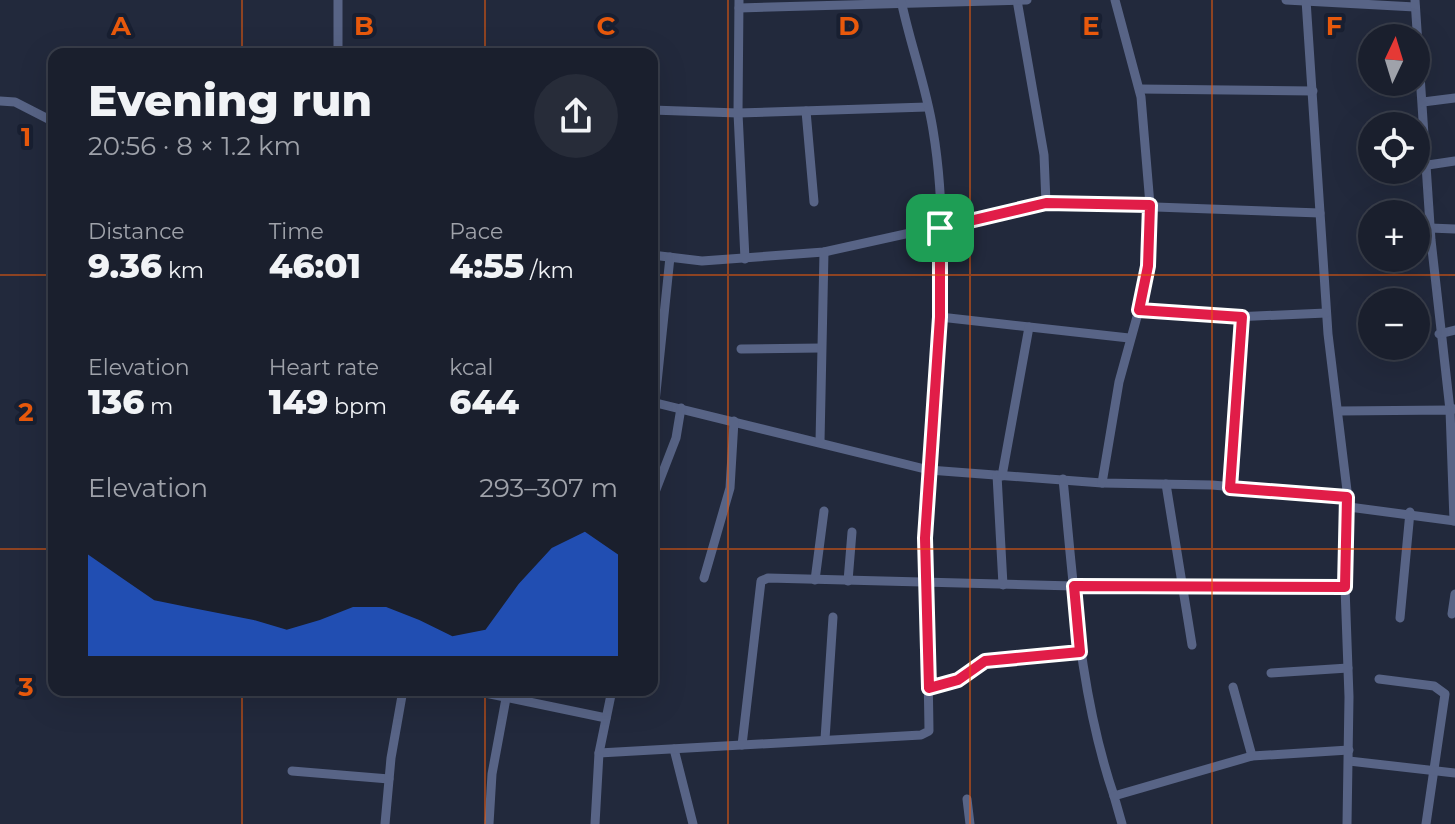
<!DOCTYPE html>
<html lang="en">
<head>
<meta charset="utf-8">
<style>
  :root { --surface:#1a1f2d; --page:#272c39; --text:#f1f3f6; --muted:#9fa2aa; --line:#383d49; --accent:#2563eb }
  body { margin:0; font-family:Montserrat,sans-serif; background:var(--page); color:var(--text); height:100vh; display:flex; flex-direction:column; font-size:30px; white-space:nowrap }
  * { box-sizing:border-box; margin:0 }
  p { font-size:26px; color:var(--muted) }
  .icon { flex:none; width:44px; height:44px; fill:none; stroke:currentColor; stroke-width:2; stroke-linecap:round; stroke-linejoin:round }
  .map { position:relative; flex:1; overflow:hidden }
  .details { position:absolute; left:48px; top:48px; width:610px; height:648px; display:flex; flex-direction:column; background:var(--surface); border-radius:16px; box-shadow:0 8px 32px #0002,0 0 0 2px var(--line) }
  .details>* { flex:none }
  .needle { width:52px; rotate:4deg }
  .controls { position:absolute; left:1358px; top:24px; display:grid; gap:16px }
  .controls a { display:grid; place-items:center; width:72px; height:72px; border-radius:50%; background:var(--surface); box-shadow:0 8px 32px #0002,0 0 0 2px var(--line); font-size:40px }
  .pin { position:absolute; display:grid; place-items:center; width:68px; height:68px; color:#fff; margin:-34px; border-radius:16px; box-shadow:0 4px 12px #0006 }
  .round { display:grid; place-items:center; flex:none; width:84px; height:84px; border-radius:42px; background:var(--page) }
  .summary { display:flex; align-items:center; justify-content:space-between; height:136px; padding:0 40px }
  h1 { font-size:44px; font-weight:800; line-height:60px }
  .metrics { display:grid; grid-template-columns:repeat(3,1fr); gap:12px; height:136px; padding:8px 40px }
  .metrics div { display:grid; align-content:center }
  .metrics b { font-size:34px; font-weight:800 }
  .metrics small { font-size:22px; font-weight:400 }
  .metrics p { font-size:22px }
  .chart { height:224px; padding:16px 40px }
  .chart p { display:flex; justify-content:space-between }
  .chart svg { width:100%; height:144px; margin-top:8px; fill:var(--accent); opacity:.7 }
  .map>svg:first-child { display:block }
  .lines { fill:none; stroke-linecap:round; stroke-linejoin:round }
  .street { stroke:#586486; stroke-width:9 }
  .route-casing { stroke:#fff; stroke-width:16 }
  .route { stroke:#e11d48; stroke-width:10 }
  .grid { fill:none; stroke:#e8590c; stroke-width:2; stroke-opacity:0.55 }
  .grid-label { font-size:26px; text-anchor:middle; font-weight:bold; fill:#e8590c; stroke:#181f31; stroke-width:8; stroke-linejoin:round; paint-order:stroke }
</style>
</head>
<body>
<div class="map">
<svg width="1455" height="824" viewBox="0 0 1455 824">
  <rect width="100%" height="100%" fill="#22293c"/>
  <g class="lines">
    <g class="street">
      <path d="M739,0l-1,113 7,146"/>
      <path d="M1017,0l27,155 2,48"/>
      <path d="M1286,0l129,7"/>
      <path d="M1306,0l22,334 21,173"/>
      <path d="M1415,0l16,240 19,170 5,-1"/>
      <path d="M739,8l288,-8"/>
      <path d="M338,54v-54"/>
      <path d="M1140,89l173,2"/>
      <path d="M0,101l15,1 39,20"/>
      <path d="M1423,102l32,-4"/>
      <path d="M652,110l86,3 189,-6"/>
      <path d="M806,111l8,91"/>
      <path d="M1428,165l27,-4"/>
      <path d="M1430,228l25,1"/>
      <path d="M652,255l50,6 122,-9 222,-49 274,10"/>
      <path d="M1139,310l95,7 92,-4"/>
      <path d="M940,317l189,21"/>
      <path d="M1439,334l16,-4"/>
      <path d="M741,349l80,-1"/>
      <path d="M652,402l277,68 173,13 110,2 135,12"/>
      <path d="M655,402l15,-145"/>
      <path d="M1339,411l111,-1 4,111"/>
      <path d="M820,442l4,-190"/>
      <path d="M997,475l6,110"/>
      <path d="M1002,476l27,-149"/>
      <path d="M1063,479c11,108 16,214 51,317"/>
      <path d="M1102,483l17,-101 24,-87 7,-90 -9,-108 -26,-97"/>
      <path d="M1166,484l26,161"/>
      <path d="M1230,488l12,-171"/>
      <path d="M652,500l24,-62 5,-30"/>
      <path d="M704,578l26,-90 4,-67"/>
      <path d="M815,580l9,-69"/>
      <path d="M848,581l4,-49"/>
      <path d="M1452,614l3,-20"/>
      <path d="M1400,618l10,-106"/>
      <path d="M1271,673l77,-5"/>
      <path d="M1379,679l55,7 11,8 -19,130"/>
      <path d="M1233,687l19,69"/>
      <path d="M929,688l29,-8 27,-19 95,-9"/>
      <path d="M471,690l135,28"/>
      <path d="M825,739l8,-122"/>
      <path d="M742,745l19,-164 7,-3 306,8 271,1"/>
      <path d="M674,749l19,75"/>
      <path d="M599,753l322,-18 8,-4c-1,-85 -5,-170 0,-255 6,-115 23,-232 4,-346 -7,-45 -23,-86 -32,-130"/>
      <path d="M1349,761l106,12"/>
      <path d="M292,771l97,8"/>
      <path d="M967,799l3,25"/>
      <path d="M385,824l6,-66 12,-68"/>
      <path d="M489,824l3,-50 15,-81"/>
      <path d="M595,824l4,-71 13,-63"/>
      <path d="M1122,824l-8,-28 138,-40 97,-6"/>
      <path d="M1347,824l2,-127 -4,-110 4,-80 106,14"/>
    </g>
  </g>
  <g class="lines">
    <g class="route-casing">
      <path id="route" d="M1046,203l104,2 -2,61 -9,44 103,7 -12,171 117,9 -2,90 -271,-1 6,66 -95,9 -27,19 -29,8 -4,-150 15,-221v-89z"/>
    </g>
    <use href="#route" class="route"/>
  </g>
  <path class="grid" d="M242,0v54M485,0v54M728,0v824M970,0v824M1212,0v824M0,275h54M652,275h803M0,549h54M652,549h803M242,690v134M485,690v134"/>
  <g class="grid-label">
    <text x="121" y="35">A</text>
    <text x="364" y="35">B</text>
    <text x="606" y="35">C</text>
    <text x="849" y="35">D</text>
    <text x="1091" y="35">E</text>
    <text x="1334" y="35">F</text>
    <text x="26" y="146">1</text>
    <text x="26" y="421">2</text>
    <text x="26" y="696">3</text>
  </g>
</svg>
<div class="controls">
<a><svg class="needle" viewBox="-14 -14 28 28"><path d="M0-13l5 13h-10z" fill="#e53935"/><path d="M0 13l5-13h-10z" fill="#9fa2aa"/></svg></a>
<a><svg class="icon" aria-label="locate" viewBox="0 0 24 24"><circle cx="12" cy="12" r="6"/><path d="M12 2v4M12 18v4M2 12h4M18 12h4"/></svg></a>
<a>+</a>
<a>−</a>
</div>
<div class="pin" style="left:940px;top:228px;background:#1e9e55"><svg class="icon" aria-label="arrive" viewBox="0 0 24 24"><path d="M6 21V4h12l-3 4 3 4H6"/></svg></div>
<section class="details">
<div class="summary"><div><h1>Evening run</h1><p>20:56 · 8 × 1.2 km</p></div><a class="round"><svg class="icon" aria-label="share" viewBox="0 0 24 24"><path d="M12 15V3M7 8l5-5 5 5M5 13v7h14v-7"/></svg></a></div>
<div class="metrics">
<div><p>Distance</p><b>9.36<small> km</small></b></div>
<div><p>Time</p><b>46:01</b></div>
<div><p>Pace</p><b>4:55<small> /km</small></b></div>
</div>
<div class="metrics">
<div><p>Elevation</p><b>136<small> m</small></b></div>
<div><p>Heart rate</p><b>149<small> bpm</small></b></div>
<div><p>kcal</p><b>644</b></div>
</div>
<div class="chart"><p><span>Elevation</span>293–307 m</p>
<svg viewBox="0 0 160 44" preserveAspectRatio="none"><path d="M0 44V13L10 20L20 27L30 29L40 31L50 33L60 36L70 33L80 29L90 29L100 33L110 38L120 36L130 22L140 11L150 6L160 13V44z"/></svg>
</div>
</section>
</div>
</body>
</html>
